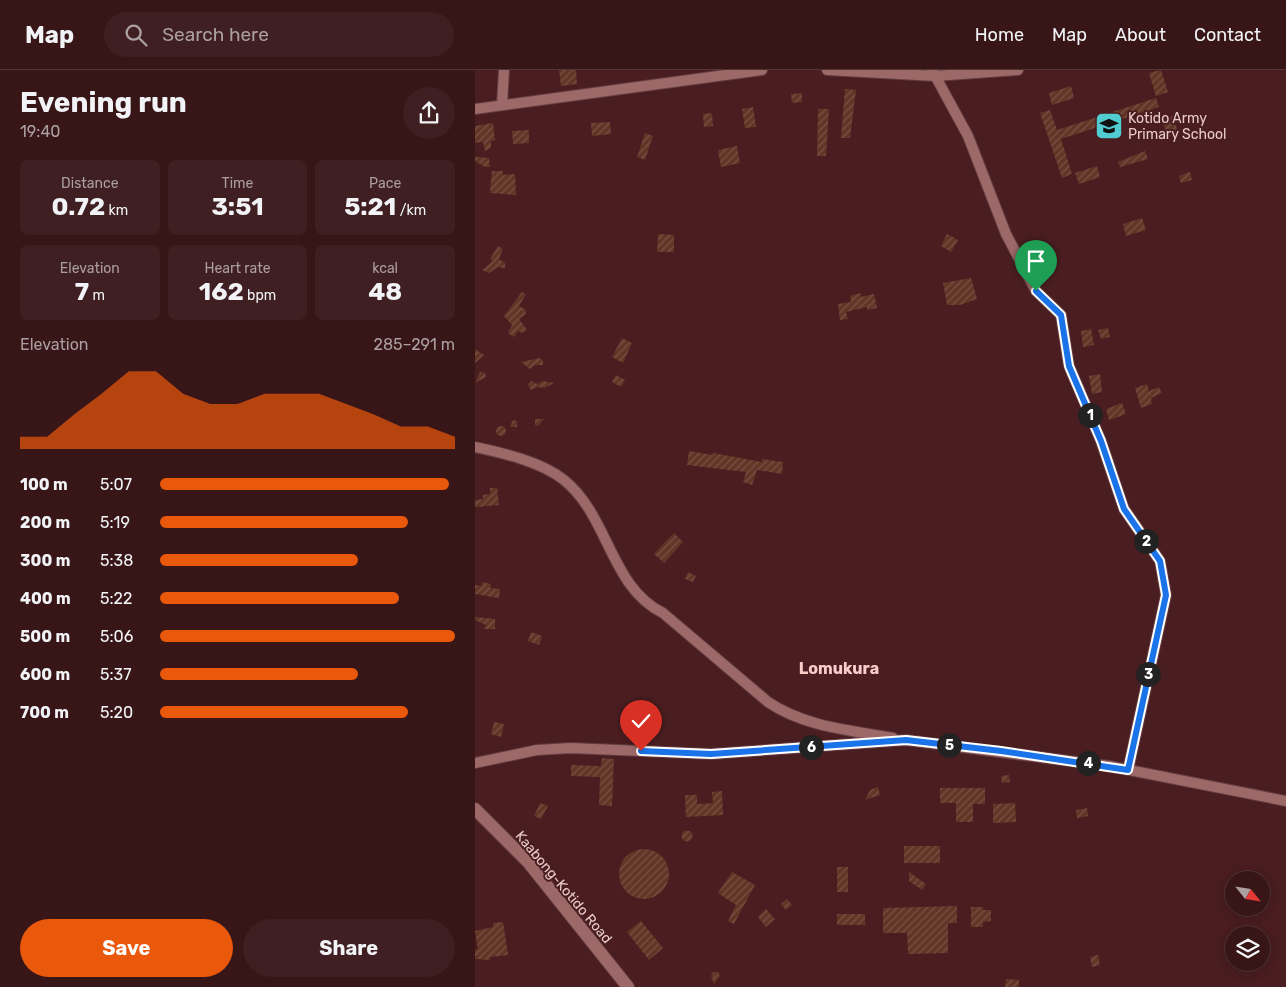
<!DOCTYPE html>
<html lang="en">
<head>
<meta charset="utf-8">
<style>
  :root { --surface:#381618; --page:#3f1f21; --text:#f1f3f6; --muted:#ab9fa2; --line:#523537; --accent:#ea580c }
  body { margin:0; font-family:Rubik,sans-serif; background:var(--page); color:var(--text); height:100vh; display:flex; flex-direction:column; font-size:19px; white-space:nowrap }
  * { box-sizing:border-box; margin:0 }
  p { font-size:16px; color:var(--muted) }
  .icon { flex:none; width:28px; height:28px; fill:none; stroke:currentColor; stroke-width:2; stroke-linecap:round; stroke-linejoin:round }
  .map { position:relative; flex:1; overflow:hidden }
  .side { display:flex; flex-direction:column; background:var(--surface); width:475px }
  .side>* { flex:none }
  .needle { width:32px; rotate:120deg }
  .tools { position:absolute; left:750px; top:801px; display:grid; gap:10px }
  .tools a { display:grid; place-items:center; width:45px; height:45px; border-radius:50%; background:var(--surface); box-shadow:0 2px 12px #0003,0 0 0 1px var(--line); font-size:25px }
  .pin { position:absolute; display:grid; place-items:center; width:42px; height:42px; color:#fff; margin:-51px -21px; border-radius:50% 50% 50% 0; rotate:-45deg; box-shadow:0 0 5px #0007 }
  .pin .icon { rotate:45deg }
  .km { position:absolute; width:25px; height:25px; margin:-12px; border-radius:50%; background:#222; color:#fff; font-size:14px; line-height:25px; text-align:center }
  .round { display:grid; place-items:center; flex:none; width:52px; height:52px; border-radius:26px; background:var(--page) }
  .summary { display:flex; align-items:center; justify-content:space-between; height:85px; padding:0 20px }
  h1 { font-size:28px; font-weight:700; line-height:38px }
  .figures { display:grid; grid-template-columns:repeat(3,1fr); gap:8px; height:85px; padding:5px 20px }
  .figures div { display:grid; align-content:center; border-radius:8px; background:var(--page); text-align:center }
  .figures b { font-size:25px; font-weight:700 }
  .figures small { font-size:14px; font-weight:400 }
  .figures p { font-size:14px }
  .chart { height:140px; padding:10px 20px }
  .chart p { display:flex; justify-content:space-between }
  .chart svg { width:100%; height:90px; margin-top:5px; fill:var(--accent); opacity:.7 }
  .cta { display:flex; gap:10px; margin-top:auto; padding:10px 20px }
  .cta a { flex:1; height:58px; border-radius:30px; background:var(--accent); color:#fff; font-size:20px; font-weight:700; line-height:58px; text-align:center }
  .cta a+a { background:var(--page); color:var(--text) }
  ul { padding:0 20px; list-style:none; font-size:16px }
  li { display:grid; grid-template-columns:80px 60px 1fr; align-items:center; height:38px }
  li i { height:12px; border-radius:6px; background:var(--accent) }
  header { display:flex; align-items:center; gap:30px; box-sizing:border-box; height:70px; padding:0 25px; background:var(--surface); border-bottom:1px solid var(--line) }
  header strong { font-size:24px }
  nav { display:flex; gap:28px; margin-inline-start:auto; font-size:18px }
  .search { width:350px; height:45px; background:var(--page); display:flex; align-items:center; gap:12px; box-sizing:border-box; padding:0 18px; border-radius:28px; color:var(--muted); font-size:19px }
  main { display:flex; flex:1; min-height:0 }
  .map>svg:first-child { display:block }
  .building { fill:url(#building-hatch) }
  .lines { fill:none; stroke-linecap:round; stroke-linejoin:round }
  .street-casing { stroke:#623c3f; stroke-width:12 }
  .secondary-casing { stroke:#623c3f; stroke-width:14 }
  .street { stroke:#9d6868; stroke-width:10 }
  .secondary { stroke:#9d6868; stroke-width:12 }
  .route-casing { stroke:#fff; stroke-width:10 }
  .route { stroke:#1a73e8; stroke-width:6 }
  .labels { text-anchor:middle; stroke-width:4; stroke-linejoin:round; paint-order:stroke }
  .poi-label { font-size:14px; fill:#e9cbca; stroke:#4a1d20; text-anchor:start }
  .street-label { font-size:14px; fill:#e9cbca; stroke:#4a1d20 }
  .quarter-label { font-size:16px; font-weight:bold; fill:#fccccb; stroke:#4a1d20 }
</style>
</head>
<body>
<header>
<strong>Map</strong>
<div class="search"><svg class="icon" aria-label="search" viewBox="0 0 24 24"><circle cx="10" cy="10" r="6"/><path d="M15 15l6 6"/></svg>Search here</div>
<nav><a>Home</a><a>Map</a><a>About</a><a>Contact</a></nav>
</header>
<main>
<section class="side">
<div class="summary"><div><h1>Evening run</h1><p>19:40</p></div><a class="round"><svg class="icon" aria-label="share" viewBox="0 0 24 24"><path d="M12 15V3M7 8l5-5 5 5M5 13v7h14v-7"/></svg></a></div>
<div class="figures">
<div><p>Distance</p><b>0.72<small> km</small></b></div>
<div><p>Time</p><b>3:51</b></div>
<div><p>Pace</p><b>5:21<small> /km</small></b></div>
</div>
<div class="figures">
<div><p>Elevation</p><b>7<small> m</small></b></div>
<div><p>Heart rate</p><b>162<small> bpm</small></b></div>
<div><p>kcal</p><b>48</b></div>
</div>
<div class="chart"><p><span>Elevation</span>285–291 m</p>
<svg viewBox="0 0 160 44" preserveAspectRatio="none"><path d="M0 44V38L10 38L20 27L30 17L40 6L50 6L60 17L70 22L80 22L90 17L100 17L110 17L120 22L130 27L140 33L150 33L160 38V44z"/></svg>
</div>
<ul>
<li><b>100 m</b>5:07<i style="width:98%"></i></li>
<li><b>200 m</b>5:19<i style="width:84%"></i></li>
<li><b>300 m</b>5:38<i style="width:67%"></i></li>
<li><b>400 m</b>5:22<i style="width:81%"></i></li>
<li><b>500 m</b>5:06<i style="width:100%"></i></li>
<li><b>600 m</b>5:37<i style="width:67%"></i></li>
<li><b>700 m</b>5:20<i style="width:84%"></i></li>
</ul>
<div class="cta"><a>Save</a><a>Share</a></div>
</section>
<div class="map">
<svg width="811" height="917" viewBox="0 0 811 917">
  <defs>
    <pattern id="building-hatch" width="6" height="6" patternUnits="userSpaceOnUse" patternTransform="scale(1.25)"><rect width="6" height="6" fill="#623627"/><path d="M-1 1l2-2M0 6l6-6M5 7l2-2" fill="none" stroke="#785245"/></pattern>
  </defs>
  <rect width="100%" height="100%" fill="#4a1d20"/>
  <g class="building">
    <path d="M84,0h17l1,14 -16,2z"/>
    <path d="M686,0l7,22 -12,4 -7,-23z"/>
    <path d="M596,16l3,12 -22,7 -3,-12z"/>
    <path d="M370,19l11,1 -6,48h-9z"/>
    <path d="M327,23v9l-10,1 -1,-9z"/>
    <path d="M681,28l3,9 -98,32 11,35 -10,4 -22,-65 10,-3 7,20z"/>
    <path d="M278,37l3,20 -11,1 -3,-19z"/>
    <path d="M343,39h11l-3,47h-9z"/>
    <path d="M237,43l1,13 -9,1 -1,-13z"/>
    <path d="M698,46l5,17 -10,4 -6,-17z"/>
    <path d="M135,52l1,12 -19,2 -1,-13z"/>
    <path d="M18,53l2,17 -4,1v7l-6,3 -2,-9 -8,1v-17z"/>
    <path d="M54,60v13l-16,1 -1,-13z"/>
    <path d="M170,63l8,3 -8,24 -8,-3z"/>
    <path d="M262,76l3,17 -19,4 -3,-17z"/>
    <path d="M670,81l3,8 -28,8 -2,-5z"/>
    <path d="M0,87l14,1 1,9h-5l-10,-6z"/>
    <path d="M622,96l3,11 -21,7 -4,-11z"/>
    <path d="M17,101h11v4l12,-1 1,21 -26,-2z"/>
    <path d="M715,102l2,8 -11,3 -2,-7z"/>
    <path d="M667,148l4,12 -20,6 -3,-12z"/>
    <path d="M183,164l16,1v17h-17z"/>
    <path d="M472,164l11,6 -7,12 -10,-6z"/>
    <path d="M23,176l5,3 -4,10 6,4v5l-7,-1 -9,6 -7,-3 11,-9 -3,-2z"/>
    <path d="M496,208l6,21 -17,6h-13l-4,-22z"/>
    <path d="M47,222l4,2 -7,12 6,3 1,5 -7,5 8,11 -4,3 -5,-2 -4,6 -6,-4 4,-8 -8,-9z"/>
    <path d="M386,223v4l13,-3 3,14 -10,2v-3l-21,5 2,7 -8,1 -2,-16 13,-2 -1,-6z"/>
    <path d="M633,258l2,9 -9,2 -3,-9z"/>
    <path d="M616,259l3,16 -11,2 -2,-16z"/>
    <path d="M147,268l10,5 -9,20 -11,-6z"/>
    <path d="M0,279l9,6 -9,8z"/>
    <path d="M65,288l3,3v4h-8l-5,4 -9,-7z"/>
    <path d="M5,302l5,1 1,4 -11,6z"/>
    <path d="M625,304l2,18 -10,2 -3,-18z"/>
    <path d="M141,305l9,5 -4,7 -9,-5z"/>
    <path d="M56,311l6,3 6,-3 11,2 -10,5 -7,-1 -6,3 -3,-5z"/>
    <path d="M672,314l2,7 10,-4 3,6 -11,5 1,6 -11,4 -6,-20z"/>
    <path d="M647,333l4,11 -17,6 -3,-11z"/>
    <path d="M60,349h9l-6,7 -3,-1z"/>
    <path d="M38,350l4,1v6h-7z"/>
    <circle cx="26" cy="361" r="5"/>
    <path d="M214,381l24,4v-2l49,9v-3l21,3 -1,12 -25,-4 -5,15 -9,-3 3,-10 -59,-7z"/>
    <path d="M15,418h7l2,17 -24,2v-7l8,-1v-4l7,-1z"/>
    <path d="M199,463l9,9 -19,21 -10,-9z"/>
    <path d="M213,502l8,4 -3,6 -8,-3z"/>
    <path d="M7,512l9,2 -1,4 10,1 -1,9 -24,-4v-9l7,1z"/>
    <path d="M0,547l20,2v10h-11l2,-4 -11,-5z"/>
    <path d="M56,562l11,4 -3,9 -11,-4z"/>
    <path d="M19,652l10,2 -3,13 -10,-3z"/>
    <path d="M127,688l12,1 -2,47 -13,-1 1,-28 -29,-1v-11l30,1z"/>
    <path d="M534,705l1,7 -8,1 -1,-7z"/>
    <path d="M403,717l2,8 -15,5 5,-10z"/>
    <path d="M465,718h45v16h-12v18h-17v-19h-16z"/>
    <path d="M247,721l1,24 -37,2 -1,-22h12v9l16,-1 -1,-11z"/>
    <path d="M65,733l8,3 -7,13 -7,-3z"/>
    <path d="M540,733l1,19 -23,1v-19z"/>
    <path d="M612,738l1,8 -11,2 -1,-8z"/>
    <circle cx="212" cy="766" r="5.5"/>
    <rect x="429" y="776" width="36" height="17"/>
    <circle cx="169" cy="804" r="25"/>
    <rect x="362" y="797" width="11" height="25"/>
    <path d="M257,802l23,13 -21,39 -6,-3 8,-16 -18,-12z"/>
    <path d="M434,802l17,12 -4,6 -13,-9z"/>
    <path d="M312,829l5,6 -6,5 -5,-6z"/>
    <path d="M482,836v17h-9v30l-40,1 -1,-21h-24v-25z"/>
    <path d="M496,837h12v3h8v11l-8,1v5h-12z"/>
    <path d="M291,839l9,10 -9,8 -8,-10z"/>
    <rect x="362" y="844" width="28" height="11"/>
    <path d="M166,851l22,27 -14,12 -22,-28z"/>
    <path d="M28,852l5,33 -18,2v3l-15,-1v-9l3,-1 -3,-18 18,-4v-4z"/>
    <path d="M623,885l2,10 -8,2 -2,-10z"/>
    <path d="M238,902h5l2,4 -6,8 -3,-8z"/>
    <path d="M531,909l13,1v7h-14z"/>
  </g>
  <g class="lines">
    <g class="street-casing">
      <g id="street">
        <path d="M352,0l108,6 83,-6"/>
        <path d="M457,0l36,66 38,98 30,57 25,24 8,51 32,75 23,68 36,52 6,34 -38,175"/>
        <path d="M27,35l2,-35"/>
        <path d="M0,39l287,-39"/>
        <path d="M0,377c28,6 67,15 89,33 45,36 46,107 99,133l105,89c37,25 82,28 125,36"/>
        <path d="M0,693l62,-13 34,-2 140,6 195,-14 203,26 177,35"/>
      </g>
    </g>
    <g class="secondary-casing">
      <path id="secondary" d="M0,739l53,53 100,125"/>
    </g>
    <use href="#street" class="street"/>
    <use href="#secondary" class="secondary"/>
  </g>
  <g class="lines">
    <g class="route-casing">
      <path id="route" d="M166,681l70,3 195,-14 95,11 127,19 38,-175 -6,-34 -36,-52 -23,-68 -32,-75 -8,-51 -25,-24"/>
    </g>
    <use href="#route" class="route"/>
  </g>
  <defs>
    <g id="school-square" transform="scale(1.4375)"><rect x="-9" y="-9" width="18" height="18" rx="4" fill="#51ccd1" stroke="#4a1d20"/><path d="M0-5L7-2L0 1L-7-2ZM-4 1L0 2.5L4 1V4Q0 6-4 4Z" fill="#111"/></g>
  </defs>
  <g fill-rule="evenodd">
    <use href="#school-square" x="634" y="56"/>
  </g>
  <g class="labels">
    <g class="poi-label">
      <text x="653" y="53">Kotido Army<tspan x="653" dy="16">Primary School</tspan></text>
    </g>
    <g class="street-label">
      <text transform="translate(89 817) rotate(50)" y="5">Kaabong-Kotido Road</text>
    </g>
    <g class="quarter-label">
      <text x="364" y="604">Lomukura</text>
    </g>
  </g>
</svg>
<div class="tools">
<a><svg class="needle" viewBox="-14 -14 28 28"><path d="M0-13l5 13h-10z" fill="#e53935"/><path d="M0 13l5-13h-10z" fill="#ab9fa2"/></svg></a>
<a><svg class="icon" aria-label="layers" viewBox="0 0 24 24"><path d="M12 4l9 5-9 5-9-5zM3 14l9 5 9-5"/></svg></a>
</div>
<div class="pin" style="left:561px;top:221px;background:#1e9e55"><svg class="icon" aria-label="arrive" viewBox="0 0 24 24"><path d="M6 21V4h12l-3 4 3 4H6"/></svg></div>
<div class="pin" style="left:166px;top:681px;background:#d93025"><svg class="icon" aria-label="check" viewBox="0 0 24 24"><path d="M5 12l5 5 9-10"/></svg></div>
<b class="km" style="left:615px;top:345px">1</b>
<b class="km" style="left:671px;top:471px">2</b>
<b class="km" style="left:673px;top:604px">3</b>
<b class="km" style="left:613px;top:693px">4</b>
<b class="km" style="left:474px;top:675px">5</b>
<b class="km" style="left:336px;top:677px">6</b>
</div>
</main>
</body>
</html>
